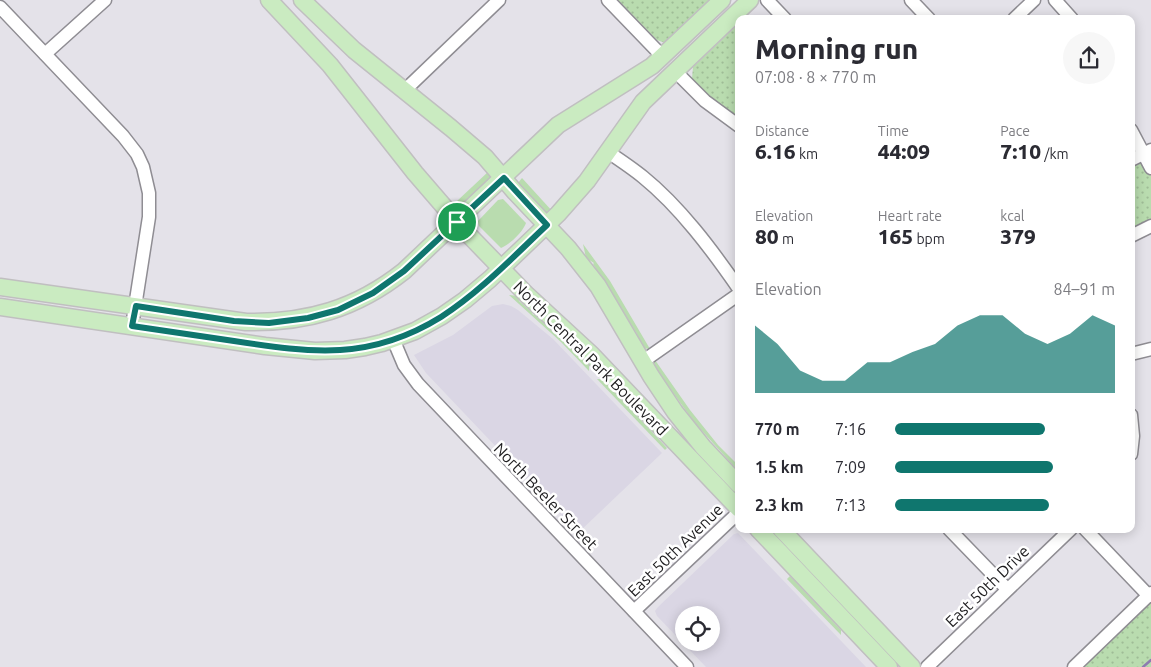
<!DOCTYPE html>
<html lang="en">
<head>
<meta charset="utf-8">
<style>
  :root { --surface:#fff; --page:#f7f7f7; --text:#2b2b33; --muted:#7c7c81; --accent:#0f766e }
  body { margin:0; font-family:Ubuntu,sans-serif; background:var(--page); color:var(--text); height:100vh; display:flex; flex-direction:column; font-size:19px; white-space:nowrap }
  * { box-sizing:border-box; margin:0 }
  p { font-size:16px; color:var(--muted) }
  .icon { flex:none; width:28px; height:28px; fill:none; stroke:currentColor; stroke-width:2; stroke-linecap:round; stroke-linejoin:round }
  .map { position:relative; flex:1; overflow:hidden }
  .details { position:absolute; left:735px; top:15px; width:400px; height:518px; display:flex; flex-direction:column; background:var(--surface); border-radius:10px; box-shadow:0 2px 12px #0003 }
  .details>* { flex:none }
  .controls { position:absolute; left:675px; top:606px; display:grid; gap:10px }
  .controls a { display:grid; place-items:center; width:45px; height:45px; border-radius:50%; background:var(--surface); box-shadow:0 2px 12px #0003; font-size:25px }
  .pin { position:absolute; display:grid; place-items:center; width:42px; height:42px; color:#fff; margin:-21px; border:2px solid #fff; border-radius:50%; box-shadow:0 1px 5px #0007 }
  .round { display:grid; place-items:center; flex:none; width:52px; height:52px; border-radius:26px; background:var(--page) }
  .summary { display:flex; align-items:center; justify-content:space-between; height:85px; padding:0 20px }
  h1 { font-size:28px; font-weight:800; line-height:38px }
  .metrics { display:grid; grid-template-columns:repeat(3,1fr); gap:8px; height:85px; padding:5px 20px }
  .metrics div { display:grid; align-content:center }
  .metrics b { font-size:21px; font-weight:800 }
  .metrics small { font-size:14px; font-weight:400 }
  .metrics p { font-size:14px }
  .chart { height:140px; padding:10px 20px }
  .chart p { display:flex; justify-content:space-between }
  .chart svg { width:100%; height:90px; margin-top:5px; fill:var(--accent); opacity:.7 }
  ul { padding:0 20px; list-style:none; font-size:16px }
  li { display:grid; grid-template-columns:80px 60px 1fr; align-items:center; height:38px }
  li i { height:12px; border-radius:6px; background:var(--accent) }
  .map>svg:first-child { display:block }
  .built { fill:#dad6e4; fill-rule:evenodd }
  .grass { fill:#b9dcaf }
  .park { fill:url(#park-dots) }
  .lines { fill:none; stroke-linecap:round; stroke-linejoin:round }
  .stream { stroke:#8c7bb0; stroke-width:2.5 }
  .minor-casing { stroke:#8f8d93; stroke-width:15 }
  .major-casing { stroke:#c0bfc0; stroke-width:19 }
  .minor { stroke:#fff; stroke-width:12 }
  .major { stroke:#caebc1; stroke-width:16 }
  .route-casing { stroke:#fff; stroke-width:10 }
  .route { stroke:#0f766e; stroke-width:6 }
  .labels { text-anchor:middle; stroke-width:5; stroke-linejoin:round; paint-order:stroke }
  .street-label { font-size:16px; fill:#1d1c1e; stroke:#fff }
</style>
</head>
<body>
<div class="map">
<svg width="1151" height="667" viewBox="0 0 1151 667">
  <defs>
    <pattern id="park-dots" width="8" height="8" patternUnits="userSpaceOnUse" patternTransform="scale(1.25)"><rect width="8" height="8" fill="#b9dcaf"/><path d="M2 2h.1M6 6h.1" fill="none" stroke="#9fbc96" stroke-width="1.8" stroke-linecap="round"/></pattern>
  </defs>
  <rect width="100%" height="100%" fill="#e4e2e9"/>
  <g class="built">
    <path d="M503,304l8,2 7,4 35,29 109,114 -84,80 -152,-160 -12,-18 39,-20 39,-29z"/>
    <path d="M738,533l128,134h-160l-49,-51 -2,-5 3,-4 76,-73zM684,615h27v27h-27z"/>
  </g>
  <g class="grass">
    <path d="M489,171l4,6 -31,30 -6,-5z"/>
    <path d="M522,178l31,34 -7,3 -28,-32z"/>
    <path d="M503,199l23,24c-3,9 -17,22 -25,25l-22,-22 -1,-5 20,-21z"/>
    <path d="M583,244l27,37 40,68 -8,-1 -4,-7 -1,-7 -44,-70 1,-1 -8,-5z"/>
    <path d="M509,295l9,1 1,5 14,12 -1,1 3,1 54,50v6l-28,-29z"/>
    <path d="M655,360l35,50 28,35 21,21v6l-45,-50 -30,-42 -6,-5 -5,-10z"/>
    <path d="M597,379h6l64,69 -2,2z"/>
    <path d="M790,576l51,54v5l-54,-56z"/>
  </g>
  <g class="park">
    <path d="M618,0h97l-50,43 -8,-3z"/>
    <path d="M739,23v97l-25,-18 -22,-23 1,-12z"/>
    <path d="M1151,158v64l-20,10v-64z"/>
    <path d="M1151,597v70h-74z"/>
  </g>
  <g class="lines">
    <path class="stream" d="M1143,667l8,-7"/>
    <g class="minor-casing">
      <g id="minor">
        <path d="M608,0l55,57"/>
        <path d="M767,0l18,19"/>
        <path d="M911,0l18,19"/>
        <path d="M1055,0l17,19"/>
        <path d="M0,7l123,129 14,18 6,13 6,26v24l-17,109"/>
        <path d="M1014,19l20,-19"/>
        <path d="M45,54l60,-54"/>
        <path d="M675,71l30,30 34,25"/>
        <path d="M404,91l95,-91"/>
        <path d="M1131,130l20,38"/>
        <path d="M608,152c12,8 24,16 35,25 37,30 69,73 96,112"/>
        <path d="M1131,160l20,-10"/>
        <path d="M1131,236l20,-10"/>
        <path d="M393,339l11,26 14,19 269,283"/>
        <path d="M1131,354l20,-5"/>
        <path d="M642,362l97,-68"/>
        <path d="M1131,415l2,21 -2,18"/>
        <path d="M949,529l58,60"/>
        <path d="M1085,529l64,67"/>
        <path d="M634,611l105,-99"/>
        <path d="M927,667l144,-138"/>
        <path d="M1074,667l77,-74"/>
      </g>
    </g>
    <g class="major-casing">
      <g id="major">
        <path d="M269,0l61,65 85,108 50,58 62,64 65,60 147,154"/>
        <path d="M302,0l52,50 97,78 34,29 30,35 53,56 30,38 53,90 24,36 28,35 36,38"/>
        <path d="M0,287l246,35c61,1 110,-13 158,-51l154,-146 94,-59 70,-66"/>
        <path d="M0,307l265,39 50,5 30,-1 20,-3 17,-4 33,-12 27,-15 23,-16 25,-21 68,-65 29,-33 56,-79 107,-102"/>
        <path d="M758,529l131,138"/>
        <path d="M781,529l131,138"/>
      </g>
    </g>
    <use href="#minor" class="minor"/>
    <use href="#major" class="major"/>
  </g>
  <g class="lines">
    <g class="route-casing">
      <path id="route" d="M504,178l43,47c-34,32 -67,67 -106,92 -71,44 -129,36 -207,24 -34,-5 -68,-10 -102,-15l4,-20 98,15 35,2 39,-5 30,-8 35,-17 31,-22z"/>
    </g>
    <use href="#route" class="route"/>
  </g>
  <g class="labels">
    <g class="street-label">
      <text transform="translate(591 358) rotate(45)" y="6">North Central Park Boulevard</text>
      <text transform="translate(546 496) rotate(46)" y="6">North Beeler Street</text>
      <text transform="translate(675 550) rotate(-44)" y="6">East 50th Avenue</text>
      <text transform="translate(987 586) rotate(-44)" y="6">East 50th Drive</text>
    </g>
  </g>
</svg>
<div class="controls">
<a><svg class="icon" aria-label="locate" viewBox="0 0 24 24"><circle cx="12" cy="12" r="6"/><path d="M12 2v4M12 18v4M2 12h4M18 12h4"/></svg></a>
</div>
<div class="pin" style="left:457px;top:222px;background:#1e9e55"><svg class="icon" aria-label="arrive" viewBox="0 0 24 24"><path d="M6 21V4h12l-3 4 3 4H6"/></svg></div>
<section class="details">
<div class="summary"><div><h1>Morning run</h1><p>07:08 · 8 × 770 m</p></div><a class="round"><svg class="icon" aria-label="share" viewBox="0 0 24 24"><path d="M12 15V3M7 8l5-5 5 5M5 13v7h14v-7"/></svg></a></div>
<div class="metrics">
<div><p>Distance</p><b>6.16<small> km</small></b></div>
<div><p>Time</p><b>44:09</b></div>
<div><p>Pace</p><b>7:10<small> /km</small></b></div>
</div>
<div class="metrics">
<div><p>Elevation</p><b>80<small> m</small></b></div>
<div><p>Heart rate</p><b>165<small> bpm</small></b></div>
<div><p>kcal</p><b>379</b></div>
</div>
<div class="chart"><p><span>Elevation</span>84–91 m</p>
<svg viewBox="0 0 160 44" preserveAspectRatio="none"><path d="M0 44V11L10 20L20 33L30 38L40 38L50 29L60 29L70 24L80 20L90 11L100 6L110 6L120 15L130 20L140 15L150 6L160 11V44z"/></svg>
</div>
<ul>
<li><b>770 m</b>7:16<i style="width:68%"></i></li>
<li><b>1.5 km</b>7:09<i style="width:72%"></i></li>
<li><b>2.3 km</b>7:13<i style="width:70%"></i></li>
</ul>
</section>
</div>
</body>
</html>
